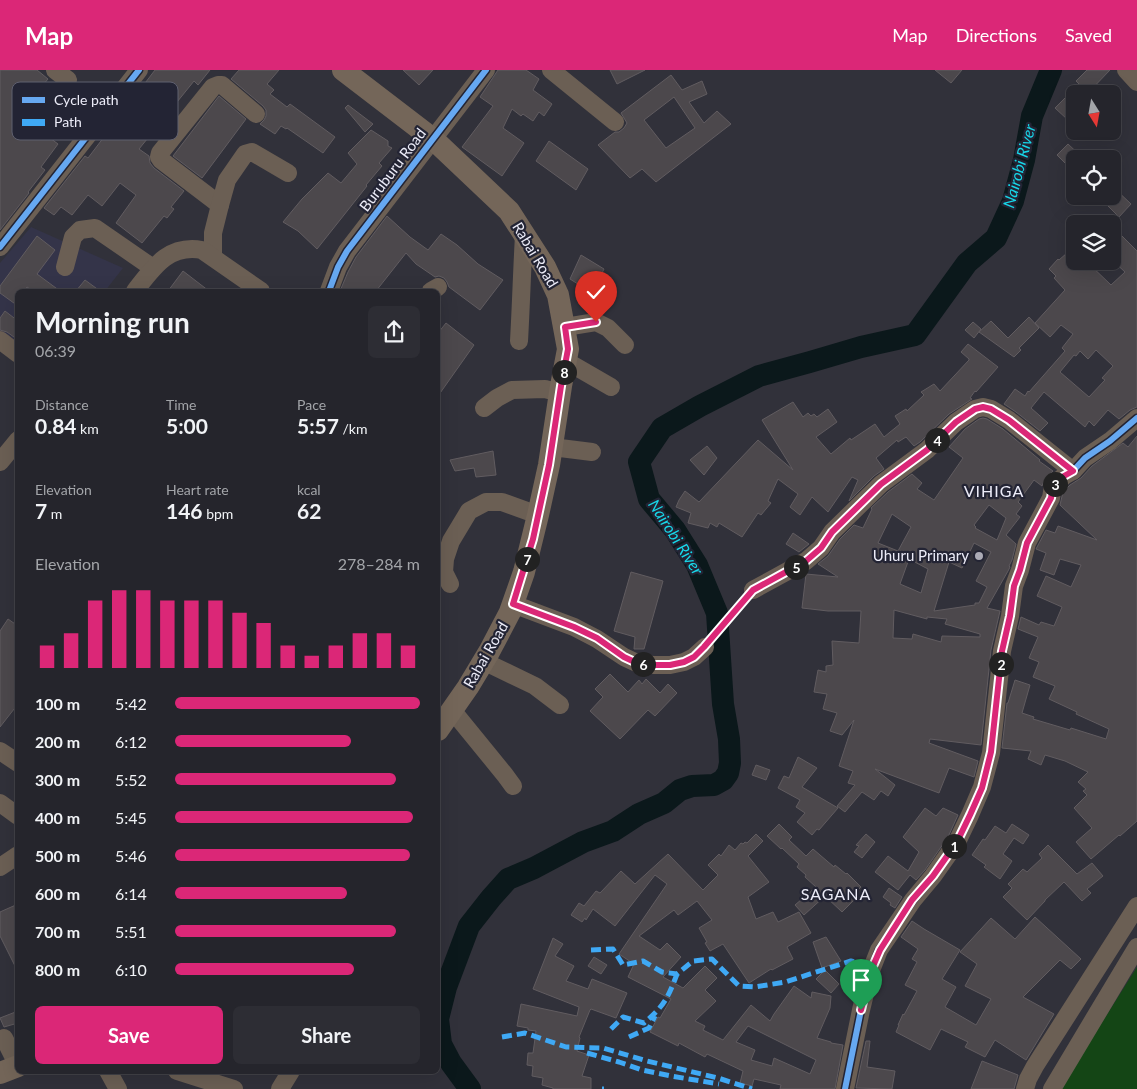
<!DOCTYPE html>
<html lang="en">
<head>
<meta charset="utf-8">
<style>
  :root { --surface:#25252c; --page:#2d2d34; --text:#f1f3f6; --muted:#a3a5a9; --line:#424248; --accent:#db2777 }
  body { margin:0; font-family:Lato,sans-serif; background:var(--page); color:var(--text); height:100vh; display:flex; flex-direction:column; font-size:19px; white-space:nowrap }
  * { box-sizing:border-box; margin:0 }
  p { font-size:16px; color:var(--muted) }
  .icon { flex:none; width:28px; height:28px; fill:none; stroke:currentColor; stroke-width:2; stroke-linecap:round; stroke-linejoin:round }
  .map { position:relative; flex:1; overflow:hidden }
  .details { position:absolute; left:15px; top:219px; width:425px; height:785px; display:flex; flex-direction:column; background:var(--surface); border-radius:8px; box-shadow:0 5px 20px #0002,0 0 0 1px var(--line) }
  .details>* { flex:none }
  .needle { width:32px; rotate:169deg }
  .buttons { position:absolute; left:1066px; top:15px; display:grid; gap:10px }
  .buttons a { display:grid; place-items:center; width:55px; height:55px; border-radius:8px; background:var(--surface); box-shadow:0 5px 20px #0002,0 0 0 1px var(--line); font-size:25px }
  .pin { position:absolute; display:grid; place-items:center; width:42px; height:42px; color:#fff; margin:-51px -21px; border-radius:50% 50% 50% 0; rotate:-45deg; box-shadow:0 0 5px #0007 }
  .pin .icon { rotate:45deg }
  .km { position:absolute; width:25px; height:25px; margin:-12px; border-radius:50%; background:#222; color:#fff; font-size:14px; line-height:25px; text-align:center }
  .round { display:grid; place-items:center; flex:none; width:52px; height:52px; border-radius:8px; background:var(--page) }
  .headline { display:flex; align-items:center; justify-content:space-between; height:85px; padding:0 20px }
  h1 { font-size:28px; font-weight:700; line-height:38px }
  .metrics { display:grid; grid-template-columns:repeat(3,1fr); gap:8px; height:85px; padding:5px 20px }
  .metrics div { display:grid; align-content:center }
  .metrics b { font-size:21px; font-weight:700 }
  .metrics small { font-size:14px; font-weight:400 }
  .metrics p { font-size:14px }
  .chart { height:140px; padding:10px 20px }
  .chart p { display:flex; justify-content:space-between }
  .chart svg { width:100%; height:90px; margin-top:5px; stroke:var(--accent); stroke-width:6 }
  .cta { display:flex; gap:10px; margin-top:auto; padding:10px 20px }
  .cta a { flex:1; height:58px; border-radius:8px; background:var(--accent); color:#fff; font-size:20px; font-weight:700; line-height:58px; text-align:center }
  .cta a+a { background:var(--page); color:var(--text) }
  ul { padding:0 20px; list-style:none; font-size:16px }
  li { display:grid; grid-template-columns:80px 60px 1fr; align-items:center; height:38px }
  li i { height:12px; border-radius:6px; background:var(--accent) }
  header { display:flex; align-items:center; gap:30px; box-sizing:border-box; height:70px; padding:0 25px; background:var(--accent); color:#fff }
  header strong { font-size:24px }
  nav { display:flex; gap:28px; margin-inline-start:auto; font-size:18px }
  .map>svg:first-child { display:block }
  .built { fill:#343449 }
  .green { fill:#144515 }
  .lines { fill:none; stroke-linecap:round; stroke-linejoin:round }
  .river { stroke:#0b181b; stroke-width:22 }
  .building { fill:#4c484c; stroke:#615c60; fill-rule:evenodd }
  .path { stroke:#6d6764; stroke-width:2.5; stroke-dasharray:5 2.5; stroke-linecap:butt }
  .minor { stroke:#6b5f54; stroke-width:18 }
  .major { stroke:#746659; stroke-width:22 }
  .quiet { stroke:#3fa9f5; stroke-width:5; stroke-dasharray:10 5; stroke-linecap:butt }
  .cycleway-casing { stroke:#232434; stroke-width:9 }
  .cycleway { stroke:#66a8f1; stroke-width:6 }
  .route-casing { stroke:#fff; stroke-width:10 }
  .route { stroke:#db2777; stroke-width:6 }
  .poi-dot { fill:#ababb6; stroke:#232434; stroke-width:2 }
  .labels { text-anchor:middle; stroke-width:4.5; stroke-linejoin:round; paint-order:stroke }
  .street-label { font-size:15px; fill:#ececf8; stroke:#232434 }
  .poi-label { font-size:15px; fill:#ececf8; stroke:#232434; text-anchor:end }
  .water-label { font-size:16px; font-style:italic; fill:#17d7e9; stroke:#232434 }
  .neighbourhood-label { font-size:16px; letter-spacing:1px; fill:#ececf8; stroke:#232434 }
  .key { fill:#232434; stroke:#5f606f; stroke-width:1 }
  .key-label { font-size:14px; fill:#ececf8 }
</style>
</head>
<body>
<header>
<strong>Map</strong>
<nav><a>Map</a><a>Directions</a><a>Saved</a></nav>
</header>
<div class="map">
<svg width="1137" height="1019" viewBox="0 0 1137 1019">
  <rect width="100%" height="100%" fill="#31313a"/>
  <path class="built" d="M31,157l92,41 -18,23h-87l-1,56 -17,-12v-72z"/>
  <path class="green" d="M1137,897v122h-77z"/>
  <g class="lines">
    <path class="river" d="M470,1019l-19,-26 -10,-19 -3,-25 8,-32 23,-61 22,-28 17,-19 26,-11 49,-26 30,-11 26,-17 25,-11 16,-13 12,-4 22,-1 9,-5 5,-7 2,-10 -1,-24 -6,-35 -6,-91 -20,-48 -22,-35 -26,-31 -10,-37 23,-34 38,-22 59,-30 51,-14 51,-15 54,-12 52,-72 29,-25 17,-37 11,-41 8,-44 19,-46"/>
  </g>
  <g class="building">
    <path d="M0,0h37l11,9 -6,7 26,19 -22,30 12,9 -17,23 4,3 -17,22 1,1 -29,37z"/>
    <path d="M155,0h55l-12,15 -4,-4 -55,68 10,7 1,7 4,5 30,23 -13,16 3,2 -7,9 -3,-2 -22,27 -26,-20 20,-28 -16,-12 -18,23 -14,-11 -16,20 -11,-8 -7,8 -10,-7 41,-52 3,2z"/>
    <path d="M239,0h40l-12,14 7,6 -4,4 17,13 3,-3 45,33 -12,16 -36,-25 -1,1 -5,-3 -6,8 -15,-10 4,-4 2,-4v-6l-3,-4 -32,-27z"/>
    <path d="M403,0h30l-14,15z"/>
    <path d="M498,0h28l13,9 -6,11 19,14 -8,12 -5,-4 -6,9 -10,-7 -2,2 -9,-7 -9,19 21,15 -22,33 -40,-29 31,-41 -13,-9z"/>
    <path d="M610,0h35l-28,14z"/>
    <path d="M935,0h27l-11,13z"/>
    <path d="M1087,0h23l-23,24h-12v19l-7,7 -13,-12 24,-24 -3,-3z"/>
    <path d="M671,5l11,15 20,-9 5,13 -18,8 15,21 13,-12 14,13 -75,58 -14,-13 -12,9 -32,-33 17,-13h4l5,-4 3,-5 -6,-10zM674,27l21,31 -29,20 -22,-28z"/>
    <path d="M219,26l27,23 -44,59 -29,-22z"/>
    <path d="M348,35l25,19 -8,8 -20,-24z"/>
    <path d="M371,60l17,11v5l4,2 -13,15 3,3 -16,19 1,1 -50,63 -19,-18 -15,-9 19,-23 26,-26 13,10 16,-19 -9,-11z"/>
    <path d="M549,71l39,28 -12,21 -40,-29z"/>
    <path d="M1068,74l16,15h-9v14l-18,-18z"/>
    <path d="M1112,116l19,18 -12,13 -21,-21h14z"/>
    <path d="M387,146l23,21 18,13 13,-16 16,11 21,19 25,16 -23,30 -31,-23 -2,-5 -3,-4 -5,-2 -4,1 -19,-13 -10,-11 -30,38h-36l8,-19 8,-15z"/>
    <path d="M1112,156l25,25v156l-7,3 -11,9 -11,-9 -14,16 -5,-5 -4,6 -41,-35 -13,16 17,15 -8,8 -24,-19 -12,-8 11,-15 10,7 3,-5 1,1 36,-41 -3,-3 11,-14 -12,-9 -11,12 -15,-14 30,-33 -11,-12 2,-2 -7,-7 9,-10 1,1 16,-14v15h11l25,24 14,-13 -13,-12zM1096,280l17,16 -11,12 3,2 -16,17 -29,-25 14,-17 2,1 4,-5 8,8z"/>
    <path d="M37,166l18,14 -18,24 23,17h-27l-6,-4 -3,4h-6v15l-18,-13v-7z"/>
    <path d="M581,185l23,14 -12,24 -22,-14z"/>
    <path d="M183,201l26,20h-41z"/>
    <path d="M85,210l15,11h-24z"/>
    <path d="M5,241l13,10v19l-11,-8 -7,-2v-12z"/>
    <path d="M1029,247l10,11 -20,20 2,2 -7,7 -35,-25 12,-11 17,17z"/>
    <path d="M973,252l8,7 -7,9 -9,-8z"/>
    <path d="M446,253l28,22 -36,51v-63z"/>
    <path d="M968,274l30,23 -22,25 -1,-1 -5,7 2,1 -23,15 -29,28 -6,4 -8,-9 -8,5 -1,-2 -21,18 8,11 -10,7 -25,25 9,-21 -6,-3 -24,35 -16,-15 -12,18 -10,-8 8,-13 -20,-15 -10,22 3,2 -10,12 -3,-2 -16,24 -23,-14 -2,4 -7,-4 -2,5 -20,-5 3,-10 -15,-6 3,-7 6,-9 14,11 59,-62 35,30 -31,-50 31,-18 10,15 5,-4 3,3 3,-2 3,3 11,-8 9,13 -21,15 15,17 19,-16 1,2 24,-16 9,13 16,-13 -5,-8 11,-7 1,2 17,-16 -3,-3 13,-8 6,7 29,-31v-1l-8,-7z"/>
    <path d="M983,348l4,1 16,10 37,31 -1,1 14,10 -8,8 -3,7 -8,-6 -16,22 4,4 -6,8 4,3 -14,18 10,9 -4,16 -3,6 1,1 -2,4 -21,37 13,3 -9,39 -10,95 -51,-6 -1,4 49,18 -4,16 -25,-9 -10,25 -64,-24 20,16 -7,11 -7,-5 -7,9 -12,-8 -17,20 -8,-6 18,-21 -7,-2 5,-12 -14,-5 15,-46 -12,15 -12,-4 7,-18 -14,-4 4,-15 -13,-2 4,-22 8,2v-6l7,-1 -1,-24 27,2 2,-32h-33l-26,-3 4,-34 32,3 -20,-13 10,-8 12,-17 14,-14 9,3 9,-19 -1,-1 17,-16 24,-18 10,9 -5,6 17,11 29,-42 -14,-11 16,-18 14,-10zM989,435l17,13 -9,22 -22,-12 1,-1 -2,-2zM892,444l19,13 -13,24 -20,-8zM974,473l17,9 -15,29 11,6 -8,16h-4v2l-41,6 15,-49 13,6zM909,489l19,10 -7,24 -21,-9zM894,540l33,9v-2l20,2 -2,5 35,10v3l-38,-1 -1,6 -28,-8 -1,5 -19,-1z"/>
    <path d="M1137,366v385l-17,15 -1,-1 -28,24 -15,-17 16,-14 -18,-20 13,-13 -4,-4 3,-2 -8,-7 10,-10 -23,-11 -20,-6 -4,10 -13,-6 3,-8 -29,-3 5,-45h1l7,-23 15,5 -8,28 12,4 -1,2 37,11 1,-2 35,11 3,-10 -33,-15 1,-2 -28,-13 6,-13 -22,-9 6,-15 -10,-4 9,-21 -20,-8 3,-12 18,8 2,-3 13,4 8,-19 -25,-11 9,-20 25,11 10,-22 -21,-6 -6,16 -14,-5 6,-17 -10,-4 10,-19 9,3 3,-7 39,14 -37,-35 3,-13 7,-7 11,-7 11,-12 31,-23 5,4z"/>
    <path d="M707,376l10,12 -13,17 -14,-15z"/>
    <path d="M493,381l3,24 -20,2 -2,-9 -19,3 -5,-11z"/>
    <path d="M793,463l16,11 -10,8 -13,-8z"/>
    <path d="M631,502l32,9 -19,68h-10l1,-12 -21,-6z"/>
    <path d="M8,549l10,7v78l-18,23v-96z"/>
    <path d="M610,604l18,18 11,-12 3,4 4,-5 14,14 8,-9 9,9 -22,23 -7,-6 -28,29 -30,-28 13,-14 -8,-8z"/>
    <path d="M798,687l19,11 -15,19 36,21 -19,22 -2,-1 -5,6 -15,-13 8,-9 -9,-6 4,-7 -22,-12 6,-12 5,2z"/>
    <path d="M756,695l14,5 -4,10 -14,-5z"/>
    <path d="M925,738l11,8 7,-8 15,7 -10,22 -23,33 -9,10 -6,-5 -12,15 -23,-18 13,-16 20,15 11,-19 -16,-15z"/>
    <path d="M779,754l13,13 -3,3 17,16 7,-7 21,18 1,-2 11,9 1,-1 14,14 -9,9 3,3 -13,13 -17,-16 -21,19 -9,-10 21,-18 -11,-10 1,-2 -9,-8 2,-3 -17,-16 -1,1 -14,-13z"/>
    <path d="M1012,754l17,11 -6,9 -9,-6 -11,16 9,7 -12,18 -16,-12 2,-2 -14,-10 11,-16 2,1 10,-14 11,7z"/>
    <path d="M756,764l7,7 -15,15 21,26 -21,15 8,22 17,-7 5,10 21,-10 12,21 -24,14 6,12 -21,11 -1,-1 -22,14 -26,-39 -13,7 -5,-8 2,-1 -8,-14 13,-8 -15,-19 -19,14 -4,-5 -35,26 21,14 7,-7 14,14 -18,20 20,11 22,-22 12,12 -12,12 11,11 -21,20 10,5 -2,4 20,10 28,-35 19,16 4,-7 20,-28 17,12 1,-6 19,4 -1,12 -13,30 14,4v1l12,2 -8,44h-55l1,-4 -27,-6 -2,7 -12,-3 3,-12 -36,-17 -2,3 -26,-14 -1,3 -28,-14 8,-15 2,1 11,-19 -43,-22 6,-13 -15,-10 48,-70 -12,-9 -40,51 -22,-17 -7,11 -1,-2 -3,4 -11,-7 8,-12 5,3 12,-15 4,2 21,-22 14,13 33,-30 35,36 15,-15 -10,-10 11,-11 2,2 8,-11 6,5 6,-7 2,1 2,-2 2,1zM748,956l68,34 -6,14 -36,-16 -2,8 -21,-6 4,-10 -19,-8z"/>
    <path d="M866,764l9,8 -13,16 -8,-6 5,-6 -3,-1z"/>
    <path d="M1048,775l29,29 15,-11 11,13 -16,13 4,4 -9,8 -18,-19 -19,18v1l-18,19 -24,-23 9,-9 -4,-4 15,-15 4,3 15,-14 -3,-4z"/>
    <path d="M889,818l13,9 -7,11 -5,-3 1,-2 -8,-6z"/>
    <path d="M18,834v68l-18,-36v-24z"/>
    <path d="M1035,847l46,42 -10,10 -11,-9 -37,37 31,17 -28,46 -31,-20 -10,17 -20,-10 3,-5 -27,-13 -11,21 -34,-18 3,-7h-1l5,-11 1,1 13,-24 -12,-6 12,-23 -5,-3 6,-10 -17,-12 11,-16 12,8 36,21 -18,29 14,8 -11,20 31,18 15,-26 -26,-13 12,-22 -17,-12 31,-34 24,21z"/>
    <path d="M826,867l15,24 -19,7 -9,-26z"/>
    <path d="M553,868l10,6 -8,12 19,10 -8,15 22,8 4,-10 35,14 -11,25 -25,-9 -1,1 -11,27 1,1 -3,13 12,4 -7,21 9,2v11h-38v-1l-11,-3 1,-7 -11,-2 1,-10 -6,-1 1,-12h5l3,-22 -8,-1v-2l-11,-2 4,-22 56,12 2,-9 -46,-18z"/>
    <path d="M594,887l13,8 -6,9 -13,-8z"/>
    <path d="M825,900l14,14 -8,9 -15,-14z"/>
    <path d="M18,941v12l-14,4 -4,-9z"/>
    <path d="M866,971h4l-3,26 28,4 -3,18 -36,-1z"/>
    <path d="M982,991l36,14 -4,14h-43z"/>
  </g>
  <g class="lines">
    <path class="path" d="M714,567l30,-36"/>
    <g class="minor">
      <path d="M55,0l13,10"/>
      <path d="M551,0l64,52"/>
      <path d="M1126,0l11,12"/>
      <path d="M220,135l-59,-45 -2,-3 1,-4 53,-66 5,-2h4l34,29"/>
      <path d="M0,177l139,-177"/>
      <path d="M213,187v-24l7,-28 7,-25 18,-26 7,-2 36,21"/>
      <path d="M65,197l8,-30 7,-7 15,-2 58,40"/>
      <path d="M135,221c18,-23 33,-47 67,-41l59,41"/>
      <path d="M329,221l9,-24 9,-16 139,-181"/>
      <path d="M431,221l7,-4"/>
      <path d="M565,257l31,-5 12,6 17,17"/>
      <path d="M0,270l18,14"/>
      <path d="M519,271c2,-35 3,-71 5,-106"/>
      <path d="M566,291l45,26"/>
      <path d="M484,338l13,-10 15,-8 33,-1 15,4"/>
      <path d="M552,377l40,5"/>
      <path d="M0,392l18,-22"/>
      <path d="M450,514l-6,-12 1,-13 6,-18 18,-30 17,-9h16l36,13"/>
      <path d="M753,520l53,-29 15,-13 11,-16 49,-48 46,-34 29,-28 19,-13 8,-2 8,2 18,11 64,51"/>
      <path d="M513,534l61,23 23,12 27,18 15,7 15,1h16l14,-3 10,-5 11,-10"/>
      <path d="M483,591l52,25 25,19"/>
      <path d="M452,640l53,65 8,11"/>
      <path d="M0,681l18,12"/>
      <path d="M0,733l18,13"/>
      <path d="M0,797l18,-12"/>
      <path d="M4,968l14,28"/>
      <path d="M108,1001l10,18"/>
      <path d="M177,1001l57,18"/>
      <path d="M280,1019l11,-18"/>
      <path d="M845,1019l16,-79 9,-37 9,-23 34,-50 20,-24 24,-34 13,-27 12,-28 9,-34 11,-102 8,-35 4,-30 6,-16 7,-27 24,-45 2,-12 11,-10 9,-5 12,-13 25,-17 27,-23"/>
      <path d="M1025,1019l3,-10 7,-13 102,-160"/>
      <path d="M1052,1019l85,-142"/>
    </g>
    <g class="major">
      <path d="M343,0l90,69 76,72 36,56 13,28 10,54 -7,37 -12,79 -11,50 -14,57 -14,40 -21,40 -21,35 -30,43"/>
      <path d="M0,1003l18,-7"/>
    </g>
    <g class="quiet">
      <path d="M591,880l22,-1 10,16 20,-4 19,11 15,2 16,-13 19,-2 27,27 16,1 30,-5 66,-21 22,5"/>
      <path d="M611,959l12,-12 21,6c20,-17 24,-25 33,-49"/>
      <path d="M502,967l23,-4 41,14 37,1 44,13 71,17 34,11"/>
      <path d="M629,967l20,-9 6,-12"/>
      <path d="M587,983l32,9 23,8 29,6 48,8"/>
      <path d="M602,1019h2"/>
    </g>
    <g class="cycleway-casing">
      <g id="cycleway">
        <path d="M0,177l139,-177"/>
        <path d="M329,221l9,-24 9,-16 139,-181"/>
        <path d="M753,520l53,-29 15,-13 11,-16 49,-48 46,-34 29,-28 19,-13 8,-2 8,2 18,11 64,51"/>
        <path d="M845,1019l16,-79 9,-37 9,-23 34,-50 20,-24 24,-34 13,-27 12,-28 9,-34 11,-102 8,-35 4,-30 6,-16 7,-27 24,-45 2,-12 11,-10 9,-5 12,-13 25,-17 27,-23"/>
      </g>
    </g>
    <use href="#cycleway" class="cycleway"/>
  </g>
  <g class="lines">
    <g class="route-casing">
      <path id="route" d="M596,252l-31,5 3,22 -7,37 -12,79 -16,74 -20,65 61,23 23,11 27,19 15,7 15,1h16l14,-3 10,-5 10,-10 49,-57 53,-29 15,-13 11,-16 49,-48 46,-34 29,-28 19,-13 8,-2 8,2 18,11 64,51 -9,5 -11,10 -2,12 -24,45 -7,27 -6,16 -4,30 -8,35 -11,101 -9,36 -12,27 -13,27 -24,34 -21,24 -32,50 -10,23 -9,37"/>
    </g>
    <use href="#route" class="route"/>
  </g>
  <circle class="poi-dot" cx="979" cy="486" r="5"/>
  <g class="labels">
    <g class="street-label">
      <text transform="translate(393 100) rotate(-53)" y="5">Buruburu Road</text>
      <text transform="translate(535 185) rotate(59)" y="5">Rabai Road</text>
      <text transform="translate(486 585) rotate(-60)" y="5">Rabai Road</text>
    </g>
    <g class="poi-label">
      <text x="969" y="491">Uhuru Primary</text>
    </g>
    <g class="water-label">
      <text transform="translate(1019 96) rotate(-75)" y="6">Nairobi River</text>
      <text transform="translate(676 467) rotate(57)" y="6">Nairobi River</text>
    </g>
    <g class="neighbourhood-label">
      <text x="994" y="427">VIHIGA</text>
      <text x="836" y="830">SAGANA</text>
    </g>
  </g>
  <rect x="12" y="12" width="166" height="58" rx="8" class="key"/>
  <rect x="22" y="27" width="23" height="6" fill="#66a8f1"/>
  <rect x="22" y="49" width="23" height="7" fill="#3fa9f5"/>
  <g class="key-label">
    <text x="54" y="35">Cycle path</text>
    <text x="54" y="57">Path</text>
  </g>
</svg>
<div class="buttons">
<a><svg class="needle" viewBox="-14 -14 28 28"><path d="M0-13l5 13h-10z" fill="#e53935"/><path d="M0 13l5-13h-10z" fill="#a3a5a9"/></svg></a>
<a><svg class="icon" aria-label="locate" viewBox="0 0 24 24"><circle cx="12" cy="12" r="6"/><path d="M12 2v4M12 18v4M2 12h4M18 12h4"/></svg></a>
<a><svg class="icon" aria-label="layers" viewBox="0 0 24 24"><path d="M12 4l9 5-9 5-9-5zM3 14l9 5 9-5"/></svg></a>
</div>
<div class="pin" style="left:861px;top:940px;background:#1e9e55"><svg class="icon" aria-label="arrive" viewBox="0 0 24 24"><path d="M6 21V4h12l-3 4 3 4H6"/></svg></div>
<div class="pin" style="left:596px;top:252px;background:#d93025"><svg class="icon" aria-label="check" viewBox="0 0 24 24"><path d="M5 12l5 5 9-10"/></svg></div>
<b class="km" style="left:954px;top:776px">1</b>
<b class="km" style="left:1001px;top:594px">2</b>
<b class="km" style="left:1055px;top:414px">3</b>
<b class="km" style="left:937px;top:370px">4</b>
<b class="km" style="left:796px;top:497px">5</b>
<b class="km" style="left:643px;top:594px">6</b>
<b class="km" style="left:527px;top:489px">7</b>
<b class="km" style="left:564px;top:302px">8</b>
<section class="details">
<div class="headline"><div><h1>Morning run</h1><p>06:39</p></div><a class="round"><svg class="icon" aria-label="share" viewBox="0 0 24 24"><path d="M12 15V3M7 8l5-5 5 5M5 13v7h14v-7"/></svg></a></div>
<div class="metrics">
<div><p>Distance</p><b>0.84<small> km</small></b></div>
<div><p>Time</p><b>5:00</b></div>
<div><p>Pace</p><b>5:57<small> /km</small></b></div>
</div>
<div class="metrics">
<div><p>Elevation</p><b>7<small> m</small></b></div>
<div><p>Heart rate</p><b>146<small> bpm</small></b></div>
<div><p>kcal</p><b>62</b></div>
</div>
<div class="chart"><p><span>Elevation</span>278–284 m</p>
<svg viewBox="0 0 160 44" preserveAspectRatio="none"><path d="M5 44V33M15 44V27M25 44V11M35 44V6M45 44V6M55 44V11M65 44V11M75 44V11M85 44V17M95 44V22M105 44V33M115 44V38M125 44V33M135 44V27M145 44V27M155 44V33"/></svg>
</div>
<ul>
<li><b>100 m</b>5:42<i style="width:100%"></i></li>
<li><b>200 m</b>6:12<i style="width:72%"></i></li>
<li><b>300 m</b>5:52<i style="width:90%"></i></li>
<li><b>400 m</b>5:45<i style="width:97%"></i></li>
<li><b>500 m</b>5:46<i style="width:96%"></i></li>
<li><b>600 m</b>6:14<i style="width:70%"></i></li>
<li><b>700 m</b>5:51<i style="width:90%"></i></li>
<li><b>800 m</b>6:10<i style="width:73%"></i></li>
</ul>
<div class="cta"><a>Save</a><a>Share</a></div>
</section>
</div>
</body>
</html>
